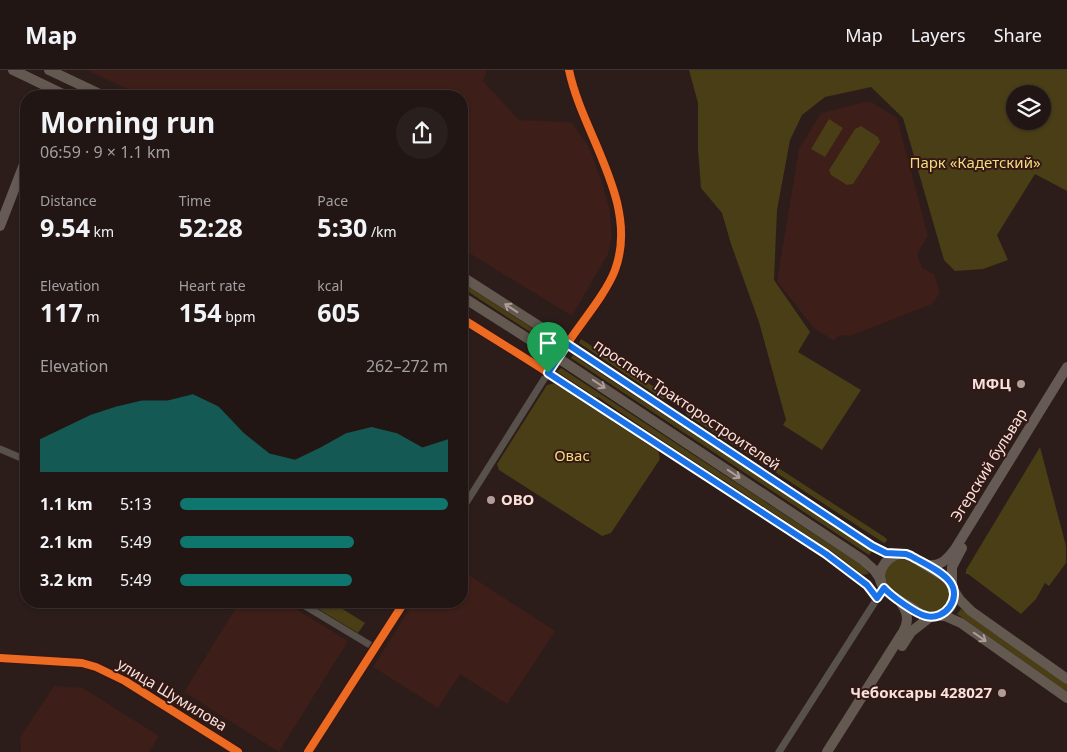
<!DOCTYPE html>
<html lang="en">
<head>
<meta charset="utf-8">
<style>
  :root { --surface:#211614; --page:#291f1d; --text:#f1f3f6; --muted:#a29fa0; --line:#3e3534; --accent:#0f766e }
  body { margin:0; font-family:"Noto Sans",sans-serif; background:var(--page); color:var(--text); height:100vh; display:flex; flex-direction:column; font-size:19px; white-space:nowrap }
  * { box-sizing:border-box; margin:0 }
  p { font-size:16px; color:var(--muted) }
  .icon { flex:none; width:28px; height:28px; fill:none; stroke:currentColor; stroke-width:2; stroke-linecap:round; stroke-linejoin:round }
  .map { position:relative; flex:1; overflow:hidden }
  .drawer { position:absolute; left:20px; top:20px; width:448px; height:518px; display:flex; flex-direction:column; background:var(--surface); border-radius:20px; box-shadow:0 1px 4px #0004,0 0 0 1px var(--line) }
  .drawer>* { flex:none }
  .fabs { position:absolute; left:1006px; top:15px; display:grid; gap:10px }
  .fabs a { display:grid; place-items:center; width:45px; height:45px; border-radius:50%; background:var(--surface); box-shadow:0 1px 4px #0004,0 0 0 1px var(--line); font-size:25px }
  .pin { position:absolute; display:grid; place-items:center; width:42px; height:42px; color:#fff; margin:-51px -21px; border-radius:50% 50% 50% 0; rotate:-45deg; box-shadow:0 0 5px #0007 }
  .pin .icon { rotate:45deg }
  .round { display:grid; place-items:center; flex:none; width:52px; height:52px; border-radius:26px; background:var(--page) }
  .overview { display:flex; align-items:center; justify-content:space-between; height:85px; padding:0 20px }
  h1 { font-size:28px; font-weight:700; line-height:38px }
  .figures { display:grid; grid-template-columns:repeat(3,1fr); gap:8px; height:85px; padding:5px 20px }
  .figures div { display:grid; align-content:center }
  .figures b { font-size:25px; font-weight:700 }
  .figures small { font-size:14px; font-weight:400 }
  .figures p { font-size:14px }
  .chart { height:140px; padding:10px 20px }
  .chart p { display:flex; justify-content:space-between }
  .chart svg { width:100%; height:90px; margin-top:5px; fill:var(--accent); opacity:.7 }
  ul { padding:0 20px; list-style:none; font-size:16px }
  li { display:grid; grid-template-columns:80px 60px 1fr; align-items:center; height:38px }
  li i { height:12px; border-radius:6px; background:var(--accent) }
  header { display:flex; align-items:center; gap:30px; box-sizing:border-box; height:70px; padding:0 25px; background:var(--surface); border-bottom:1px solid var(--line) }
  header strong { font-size:24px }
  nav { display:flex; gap:28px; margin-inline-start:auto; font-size:18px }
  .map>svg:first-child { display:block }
  .built { fill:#3d1e18 }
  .green { fill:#493e15; fill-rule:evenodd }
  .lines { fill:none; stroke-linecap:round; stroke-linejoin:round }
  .street { stroke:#58504b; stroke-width:7 }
  .secondary { stroke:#655b54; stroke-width:10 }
  .primary { stroke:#645951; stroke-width:10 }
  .cycleway-casing { stroke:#341813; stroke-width:11 }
  .cycleway { stroke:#ed6a23; stroke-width:8 }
  .oneway { stroke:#ad9e98 }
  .route-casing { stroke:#fff; stroke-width:10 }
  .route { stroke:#1a73e8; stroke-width:6 }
  .poi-dot { fill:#af9d9a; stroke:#341813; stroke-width:2 }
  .labels { text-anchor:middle; stroke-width:4; stroke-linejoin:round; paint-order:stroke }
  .park-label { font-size:15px; fill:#f3dc7e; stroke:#341813 }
  .poi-label { font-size:15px; font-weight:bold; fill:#f6e2de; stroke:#341813; text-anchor:end }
  .street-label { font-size:15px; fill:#f6e2de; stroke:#341813 }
</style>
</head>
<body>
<header>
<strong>Map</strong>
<nav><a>Map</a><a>Layers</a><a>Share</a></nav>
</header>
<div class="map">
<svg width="1067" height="682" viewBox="0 0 1067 682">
  <rect width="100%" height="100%" fill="#2c1d1b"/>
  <g class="built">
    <path d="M87,0h400l-4,11 36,39 52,2 18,25 14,38 7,27 2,23 -4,19 -36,62 -111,-68v-152h-319z"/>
    <path d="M870,31l27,17 31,118 -11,18 5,14 12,6 6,19 -8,11 -82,32 -11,-1 -5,6 -21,-14 -36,-46 22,-132 22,-36z"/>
    <path d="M461,500l94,61 -48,73 -47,-30 -22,34 -65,-41 42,-66h46z"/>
    <path d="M240,531h43l65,40 -69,111 -95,-60z"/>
    <path d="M54,616l29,2 76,48 -10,16h-128l-1,-15z"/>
  </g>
  <g class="green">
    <path d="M689,0h378v121l-32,-17 -38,61 11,25 -25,9 -28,2 -11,-11 -41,-142 -32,-31 -46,10 -23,18 -12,25 -13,70 -3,70 36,52 -12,20 63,38 -39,60 -39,-25 3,-5 -27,-98 -28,-78 -9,-31 -21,-25 -3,-39v-46zM1015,24h27v27h-27z"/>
    <path d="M829,49l14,9 -18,29 -14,-8z"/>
    <path d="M861,56l17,11 2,5 -27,42 -6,1 -16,-10 -2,-5 26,-41z"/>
    <path d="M461,212l88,57 -2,4 -86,-56z"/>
    <path d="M581,269l87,57 -5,3 -84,-56z"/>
    <path d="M573,285l299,196 -3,4 -298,-197z"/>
    <path d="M561,298l302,198 6,8 -10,1 -33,-22v-4l-103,-69 -4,1 -47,-30 -1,-4 -73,-50 -4,2 -36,-24 -2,-3z"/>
    <path d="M556,313l102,67 2,9 -49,74 -9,3 -103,-66 -2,-6 50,-79z"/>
    <path d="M685,337l201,131 1,2 -1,2 -2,1 -198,-129z"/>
    <path d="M1040,377l26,99v17l-17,23 -4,-3 -9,16 -15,15 -53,-40h-2v-4z"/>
    <path d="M898,488h8l43,27c1,19 -4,30 -25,27 -12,-8 -49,-26 -38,-44 2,-3 8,-7 12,-10z"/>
    <path d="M305,531h25l35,22 -7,10z"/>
    <path d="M961,539l106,75v8l-110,-78z"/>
  </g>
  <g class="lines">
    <g class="street">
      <path d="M461,248l80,50 285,186 41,31 10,13"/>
      <path d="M567,274c14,-21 40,-52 48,-74 25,-67 -33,-136 -46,-200"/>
      <path d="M0,379l26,11"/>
      <path d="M461,441l97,-154"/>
      <path d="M297,531l78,47"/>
      <path d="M0,588l82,5 14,4 29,14 113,71"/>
      <path d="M308,682l97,-151"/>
      <path d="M779,682l101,-158"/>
    </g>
    <g class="secondary">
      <path d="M0,156l26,-67"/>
      <path d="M926,495c14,2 21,-5 29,-16l112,-182"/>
      <path d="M952,514v-17l10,-19"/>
    </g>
    <g class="primary">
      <path d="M13,0l54,26"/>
      <path d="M49,0l55,26"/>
      <path d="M461,206l106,68 305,202 14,7 12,1"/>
      <path d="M461,226l88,56 314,208 11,10 7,10"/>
      <path d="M898,484h8l5,2 37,23c5,7 8,17 4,25 -4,9 -14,13 -23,13 -7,-1 -14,-7 -20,-11 -9,-5 -19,-10 -25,-18 -10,-13 0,-29 14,-34z"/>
      <path d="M954,521l6,9 11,11 96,68"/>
      <path d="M937,546h8l16,7 106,75"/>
      <path d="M902,576l9,-14 19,-15"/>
      <path d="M827,682l76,-120c6,-11 5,-19 -2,-29"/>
    </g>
    <g class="cycleway-casing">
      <g id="cycleway">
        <path d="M461,248l80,50 285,186 41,31 10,13"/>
        <path d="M567,274c14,-21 40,-52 48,-74 25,-67 -33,-136 -46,-200"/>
        <path d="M0,588l82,5 14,4 29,14 113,71"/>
        <path d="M308,682l97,-151"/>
      </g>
    </g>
    <use href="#cycleway" class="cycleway"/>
  </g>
  <defs><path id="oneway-shaft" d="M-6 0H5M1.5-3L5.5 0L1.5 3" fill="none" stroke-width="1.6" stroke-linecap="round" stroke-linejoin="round" transform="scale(1.25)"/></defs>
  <g class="oneway">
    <use href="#oneway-shaft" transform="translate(511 238) rotate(-147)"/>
    <use href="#oneway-shaft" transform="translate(599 314) rotate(34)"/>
    <use href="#oneway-shaft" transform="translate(734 404) rotate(34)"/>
    <use href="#oneway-shaft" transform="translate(980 567) rotate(35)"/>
  </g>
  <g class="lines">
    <g class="route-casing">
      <path id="route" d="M567,274l305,202 14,7 20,1 5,2c12,7 31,15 39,26 12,16 -5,39 -24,34 -10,-2 -35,-20 -42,-28l-7,10 -10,-13 -41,-31 -278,-181z"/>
    </g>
    <use href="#route" class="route"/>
  </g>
  <g class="poi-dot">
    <circle cx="1021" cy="314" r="5"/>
    <circle cx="491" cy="430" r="5"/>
    <circle cx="1002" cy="623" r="5"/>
  </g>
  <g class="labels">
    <g class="park-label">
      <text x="975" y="98">Парк «Кадетский»</text>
      <text x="572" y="391">Овас</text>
    </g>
    <g class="poi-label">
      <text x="1011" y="319">МФЦ</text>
      <text x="501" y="435" text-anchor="start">ОВО</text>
      <text x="992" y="628">Чебоксары 428027</text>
    </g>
    <g class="street-label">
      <text transform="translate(687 335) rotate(34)" y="5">проспект Тракторостроителей</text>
      <text transform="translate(989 395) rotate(-58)" y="5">Эгерский бульвар</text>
      <text transform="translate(172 625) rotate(31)" y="5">улица Шумилова</text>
    </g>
  </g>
</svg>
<div class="fabs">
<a><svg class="icon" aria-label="layers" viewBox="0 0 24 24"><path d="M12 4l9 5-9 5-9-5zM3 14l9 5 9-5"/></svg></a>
</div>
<div class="pin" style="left:548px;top:303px;background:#1e9e55"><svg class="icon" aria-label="arrive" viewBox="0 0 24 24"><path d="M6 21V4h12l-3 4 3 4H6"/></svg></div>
<section class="drawer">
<div class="overview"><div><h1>Morning run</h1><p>06:59 · 9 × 1.1 km</p></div><a class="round"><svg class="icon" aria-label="share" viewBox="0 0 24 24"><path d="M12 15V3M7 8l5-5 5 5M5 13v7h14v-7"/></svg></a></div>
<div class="figures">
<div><p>Distance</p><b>9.54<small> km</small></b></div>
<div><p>Time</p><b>52:28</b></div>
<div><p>Pace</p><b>5:30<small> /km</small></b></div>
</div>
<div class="figures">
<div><p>Elevation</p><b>117<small> m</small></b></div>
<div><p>Heart rate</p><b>154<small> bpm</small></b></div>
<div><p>kcal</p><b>605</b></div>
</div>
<div class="chart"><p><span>Elevation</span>262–272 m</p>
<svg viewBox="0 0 160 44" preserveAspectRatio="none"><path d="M0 44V28L10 22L20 16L30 12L40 9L50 9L60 6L70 12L80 25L90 35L100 38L110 32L120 25L130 22L140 25L150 32L160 28V44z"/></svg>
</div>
<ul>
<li><b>1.1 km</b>5:13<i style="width:100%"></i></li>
<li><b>2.1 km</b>5:49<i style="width:65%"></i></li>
<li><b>3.2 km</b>5:49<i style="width:64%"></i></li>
</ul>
</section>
</div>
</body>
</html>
